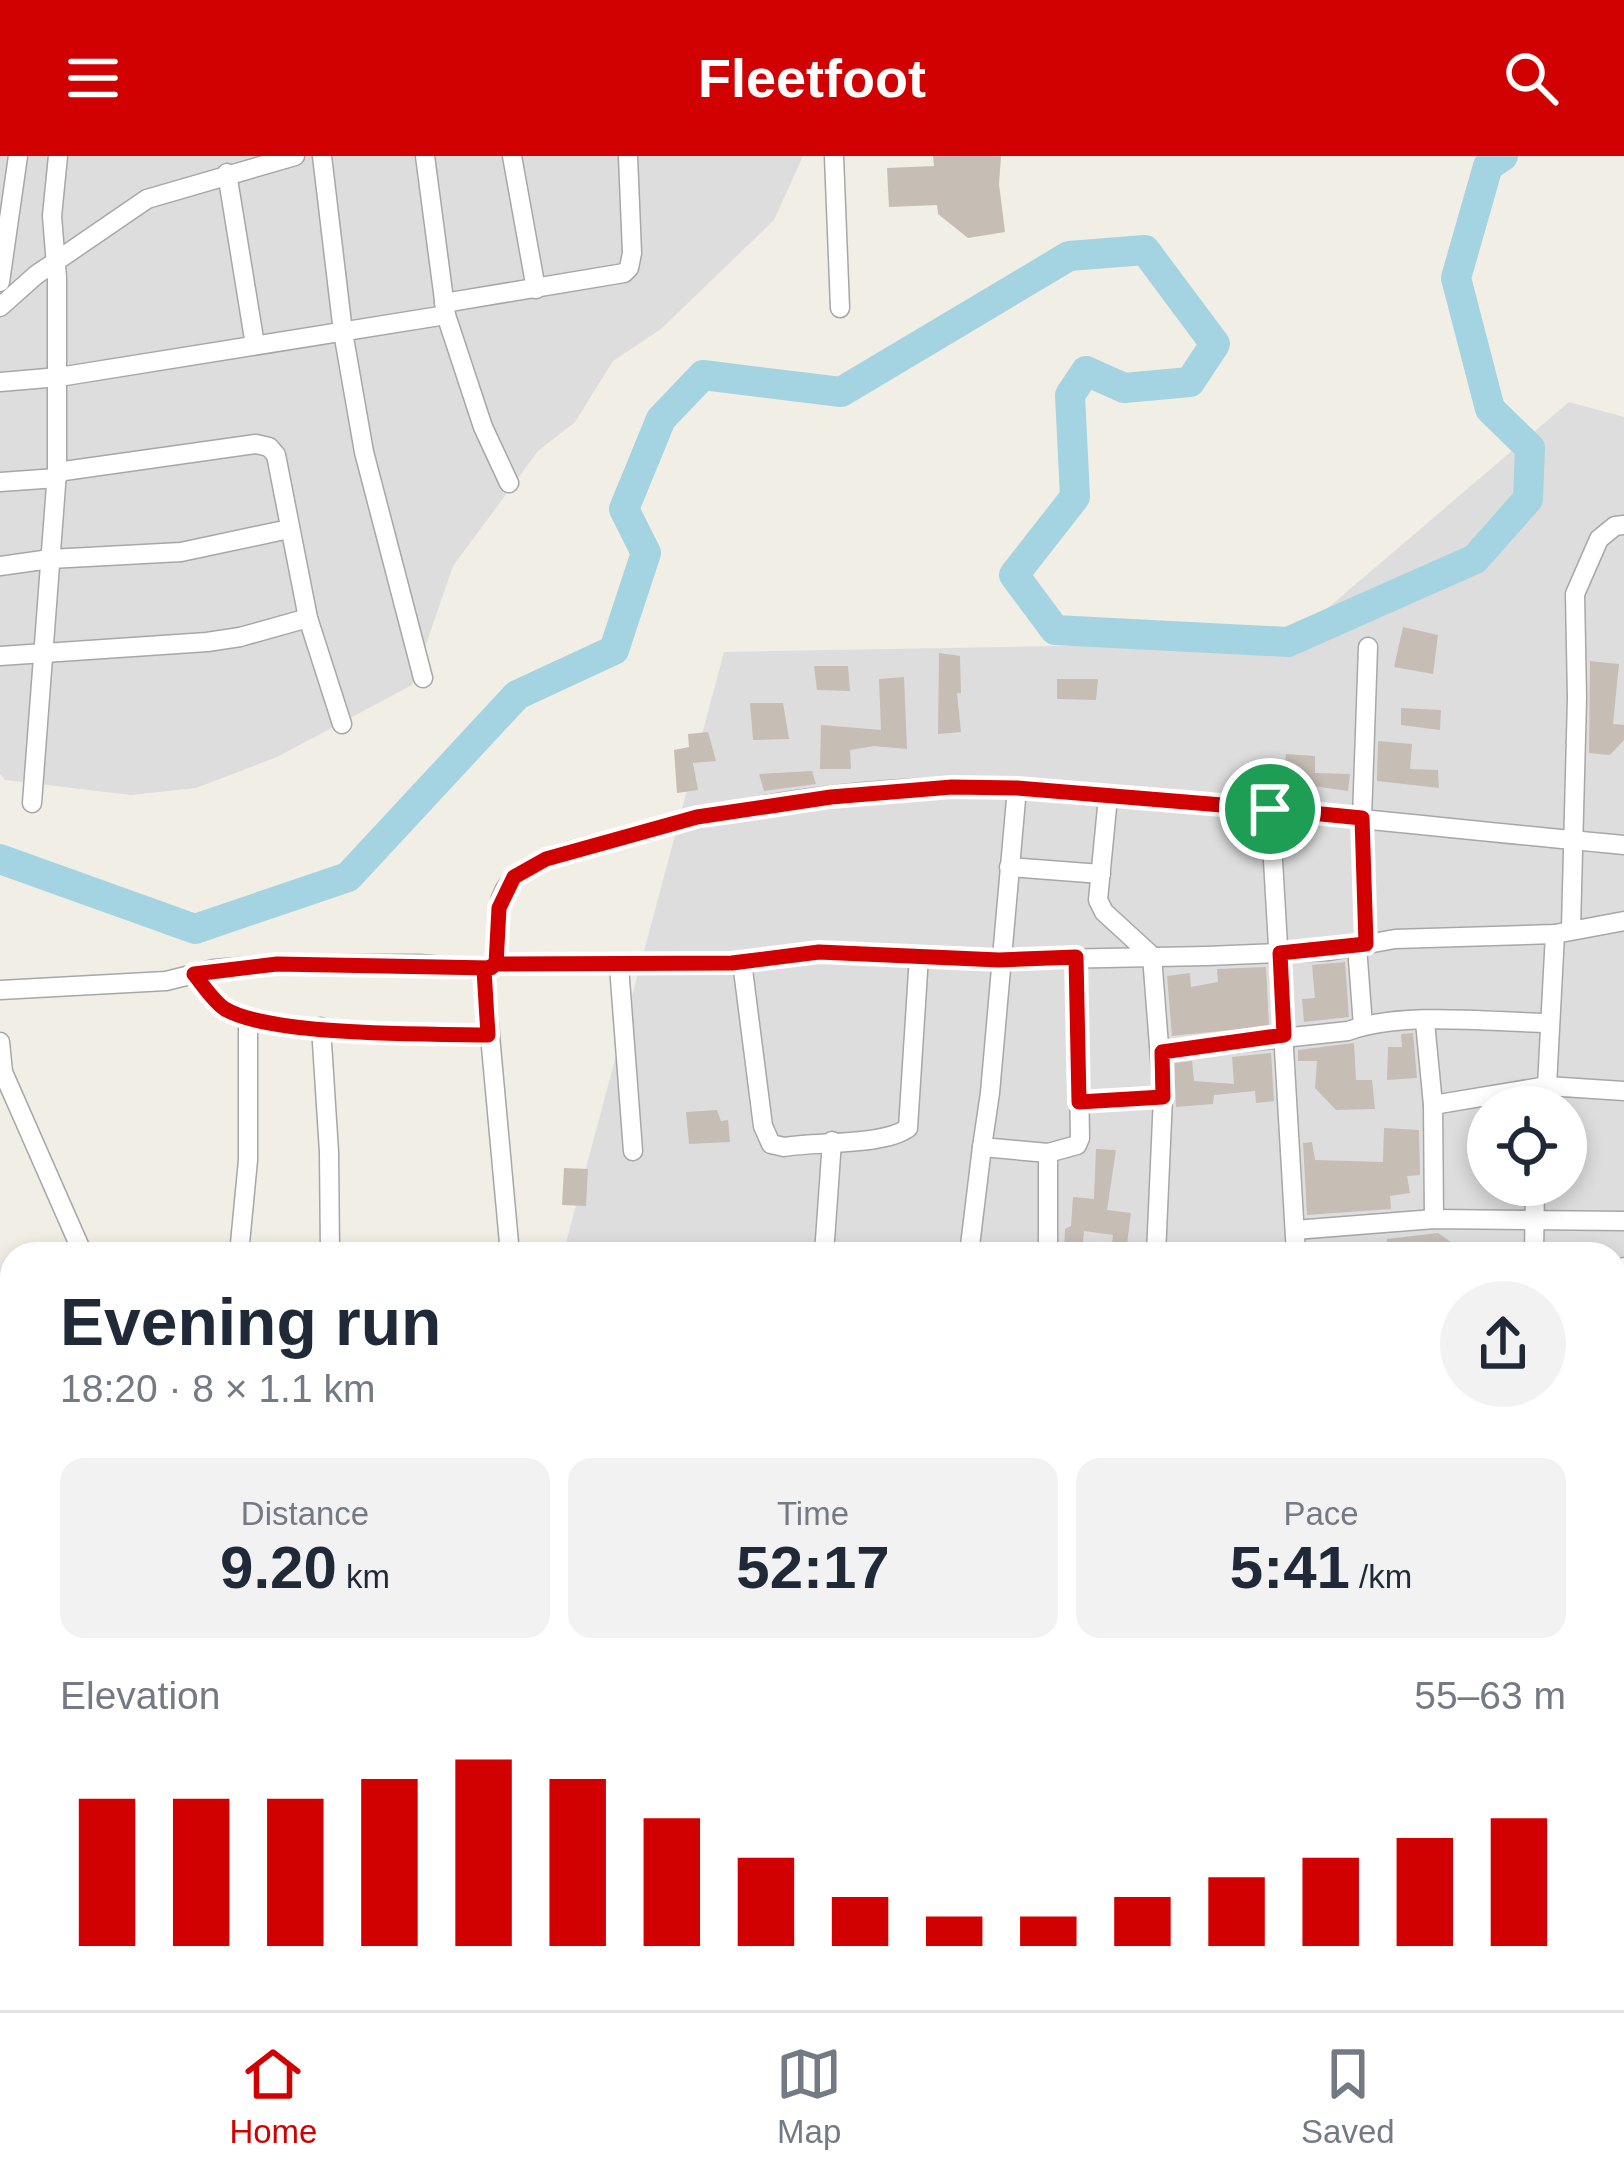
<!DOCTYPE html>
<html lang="en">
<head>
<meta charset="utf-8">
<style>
  :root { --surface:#fff; --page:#f2f2f3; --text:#1f2937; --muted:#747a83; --line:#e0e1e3; --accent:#d00100 }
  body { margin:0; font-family:Helvetica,sans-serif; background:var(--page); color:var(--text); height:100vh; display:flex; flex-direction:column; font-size:45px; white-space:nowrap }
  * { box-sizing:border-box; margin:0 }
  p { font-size:39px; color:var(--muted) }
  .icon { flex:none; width:66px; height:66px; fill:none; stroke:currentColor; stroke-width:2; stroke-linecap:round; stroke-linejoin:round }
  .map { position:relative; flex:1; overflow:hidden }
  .panel { position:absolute; left:0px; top:1086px; width:1626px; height:768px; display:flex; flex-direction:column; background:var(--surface); border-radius:36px 36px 0 0; box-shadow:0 6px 18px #0003 }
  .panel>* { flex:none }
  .buttons { position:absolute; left:1467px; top:930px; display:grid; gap:24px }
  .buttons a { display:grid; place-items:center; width:120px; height:120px; border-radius:50%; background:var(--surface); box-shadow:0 6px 18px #0003; font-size:60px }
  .pin { position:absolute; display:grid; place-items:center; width:102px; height:102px; color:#fff; margin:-51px; border:6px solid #fff; border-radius:50%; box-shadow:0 3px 12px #0007 }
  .round { display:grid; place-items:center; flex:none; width:126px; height:126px; border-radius:63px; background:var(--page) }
  .summary { display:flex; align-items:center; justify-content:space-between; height:204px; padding:0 60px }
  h1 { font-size:66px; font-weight:700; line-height:90px }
  .stats { display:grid; grid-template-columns:repeat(3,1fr); gap:18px; height:204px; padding:12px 60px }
  .stats div { display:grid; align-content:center; border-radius:24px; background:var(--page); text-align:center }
  .stats b { font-size:60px; font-weight:700 }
  .stats small { font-size:33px; font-weight:400 }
  .stats p { font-size:33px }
  .chart { height:336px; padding:24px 60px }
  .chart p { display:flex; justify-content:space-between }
  .chart svg { width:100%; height:216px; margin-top:12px; stroke:var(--accent); stroke-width:6 }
  header { display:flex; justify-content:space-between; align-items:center; height:156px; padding:0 60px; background:var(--accent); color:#fff; font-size:54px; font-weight:700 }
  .tabs { display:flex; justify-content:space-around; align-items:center; height:168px; border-top:3px solid var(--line); background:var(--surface); font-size:33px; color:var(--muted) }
  .tabs a { display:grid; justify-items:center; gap:6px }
  .tabs .active { color:var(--accent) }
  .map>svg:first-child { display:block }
  .residential { fill:#dedddd; fill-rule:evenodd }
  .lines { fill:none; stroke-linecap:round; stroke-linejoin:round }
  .river { stroke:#a4d3e1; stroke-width:30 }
  .building { fill:#c6bdb5 }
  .street-casing { stroke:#a7a7a7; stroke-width:21 }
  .street { stroke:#fff; stroke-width:18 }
  .route-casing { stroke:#fff; stroke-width:24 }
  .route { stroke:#d00100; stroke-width:15 }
</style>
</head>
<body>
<header><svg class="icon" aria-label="menu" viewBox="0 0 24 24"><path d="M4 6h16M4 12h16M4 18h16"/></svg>Fleetfoot<svg class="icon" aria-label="search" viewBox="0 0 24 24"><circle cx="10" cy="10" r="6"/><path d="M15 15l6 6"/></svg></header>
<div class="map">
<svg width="1624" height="1854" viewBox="0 0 1624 1854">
  <rect width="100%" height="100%" fill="#f1eee6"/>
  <g class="residential">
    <path d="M0,0h803l-29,64 -113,109 -48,32 -38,61 -37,29 -85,115 -41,119 -135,72 -81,31 -65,7 -126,-15 -5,-6z"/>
    <path d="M1569,246l55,15v1522l-10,-3v-682h-1051l161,-602 564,-10zM1488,951h78v78h-78z"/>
  </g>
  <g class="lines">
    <path class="river" d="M0,703l195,70 153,-52 169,-182 97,-45 32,-97 -22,-44 37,-90 42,-44 138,17 228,-136 76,-6 70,94 -25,38 -66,6 -38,-17 -16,24 5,102 -61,78 41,55 233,12 187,-83 53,-60 2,-51 -40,-39 -34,-131 32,-112 15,-10"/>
  </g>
  <g class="building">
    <path d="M933,0h68l-2,28 6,48 -37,6 -30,-24 -1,-9 -48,2 -2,-39 47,-2z"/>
    <path d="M1403,471l35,8 -5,39 -39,-7z"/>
    <path d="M939,497l21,3 1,37h-4l4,39 -23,2z"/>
    <path d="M1590,505l29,3 -6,60 11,1v15l-14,15 -21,-2z"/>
    <path d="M814,510h34l2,25 -33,-1z"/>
    <path d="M904,521l3,72 -33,-3 -24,4 1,19h-31l1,-44 60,5 -2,-51z"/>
    <path d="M1057,523h41l-2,21 -39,-1z"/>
    <path d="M750,547h33l6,36 -36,1z"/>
    <path d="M1401,552l40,2 -1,20 -39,-5z"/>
    <path d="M708,576l8,29 -23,2 5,27 -21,3 -3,-43 15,-3 -1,-13z"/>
    <path d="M1378,585l34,3 -2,25 28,1 1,18 -62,-7z"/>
    <path d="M1286,598l29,2v17l35,1 -2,17 -56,-8 1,-12h-9z"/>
    <path d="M812,615l4,13 -52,7 -5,-17z"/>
    <path d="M1345,806l4,55 -45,5 -2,-23 13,-1 -3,-33z"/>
    <path d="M1266,811l3,59 -97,10 -5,-60 23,-3 1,14 27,-5 -1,-13z"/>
    <path d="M1413,877l4,45 -30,2 1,-33h14l-1,-13z"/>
    <path d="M1354,887l2,37h16l3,29 -39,1 -21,-22 2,-27h-19v-11z"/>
    <path d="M1271,897l3,48 -18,2 -1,-12 -41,4 -1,9 -37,3 -2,-44 18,-2 2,20 40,3 -2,-27z"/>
    <path d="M717,954l4,11 7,-1 2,22 -41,2 -3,-32z"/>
    <path d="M1384,972l35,2 1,45 -13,1 3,17 -20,3 1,13 -84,6 -4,-72 9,-1 3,18 68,2z"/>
    <path d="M1096,993l20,1 -9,60 24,3 -5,39 -15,2 2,-19 -29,-4 -2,23h-18l1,-25 6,-3 2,-29 21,2z"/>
    <path d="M564,1012l24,1 -2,37 -24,-1z"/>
    <path d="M1438,1077l30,21h-81v-15z"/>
  </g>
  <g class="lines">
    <g class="street-casing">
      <g id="street">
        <path d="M322,0l21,176 21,120 59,226"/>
        <path d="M425,0l21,159 37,112 26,56"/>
        <path d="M512,0l24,133"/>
        <path d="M834,0l6,152"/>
        <path d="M227,17l28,172"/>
        <path d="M0,126l18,-126"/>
        <path d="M444,147l180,-30 5,-5 3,-15 -4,-97"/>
        <path d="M0,151l36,-32 111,-76 148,-43"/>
        <path d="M0,226l59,-5 387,-62"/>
        <path d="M57,316l199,-28 13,3 7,8 32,163 34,106"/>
        <path d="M0,326l57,-4"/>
        <path d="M0,410l50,-7 131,-7 108,-23"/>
        <path d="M0,500l207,-14 33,-5 68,-19"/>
        <path d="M1017,632l-27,305 -8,54 66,6 29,-8 3,-7 -3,-181"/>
        <path d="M1108,641l-10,103 6,12 48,44 11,141 -7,157"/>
        <path d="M32,647l25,-331v-194l-5,-62 6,-60"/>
        <path d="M1270,653l26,445"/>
        <path d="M1009,711l92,7"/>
        <path d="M1571,772l6,-230 -2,-104 24,-55 16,-13 9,-1"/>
        <path d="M1555,778l-8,152 77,5"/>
        <path d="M1366,788l-4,-126 6,-171"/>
        <path d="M1357,790l6,80"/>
        <path d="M742,806l21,164 8,18 13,3c33,-6 99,-1 124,-19l11,-172"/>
        <path d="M496,808c2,-27 -5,-66 18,-86 27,-25 75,-31 110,-41 107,-30 220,-48 331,-50 52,-1 102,6 154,10 172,12 343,32 515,48"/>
        <path d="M619,810l14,185"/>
        <path d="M484,814l26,284"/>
        <path d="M194,818c9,11 19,27 31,35 44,27 206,25 263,26"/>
        <path d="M0,834l166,-9 48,-12 63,-5h143l64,6 12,-6 236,-1 87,-11 180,8 208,-4 122,-5 66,-12 160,-5 69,-13"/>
        <path d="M1425,866l8,83 1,114"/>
        <path d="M321,871l8,125 1,102"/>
        <path d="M0,886l3,30 80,182"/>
        <path d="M1162,895l186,-20c55,-20 141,-9 200,-8"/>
        <path d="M1079,946l84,-5"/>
        <path d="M1433,949l114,-19"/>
        <path d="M1048,997v101"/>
        <path d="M1295,1074l139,-11 190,2"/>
        <path d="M239,1098l9,-94v-140"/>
        <path d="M824,1098l8,-113"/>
        <path d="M969,1098l13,-107"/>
        <path d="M1534,1098l1,-69"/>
        <path d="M0,1291h12"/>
        <path d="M1614,1323l10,-212"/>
        <path d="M1614,1377h10"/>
        <path d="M1614,1442h10"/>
        <path d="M1614,1537h10"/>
        <path d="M1614,1612l10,5"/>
        <path d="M0,1793l12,-2"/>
        <path d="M1614,1800l10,1"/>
        <path d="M20,1842v12"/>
        <path d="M631,1842l9,12"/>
        <path d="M894,1842l1,12"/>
        <path d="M1112,1842l30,5"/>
        <path d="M188,1854l2,-12"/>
        <path d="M276,1854v-12"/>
        <path d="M444,1854l1,-12"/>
        <path d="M804,1854l1,-12"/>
        <path d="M990,1854v-12"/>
        <path d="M1293,1854l1,-12"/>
        <path d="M1598,1854v-12"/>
      </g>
    </g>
    <use href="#street" class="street"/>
  </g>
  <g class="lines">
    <g class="route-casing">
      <path id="route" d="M1270,653l-253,-21 -65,-1 -121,10 -134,20 -151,42 -32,18 -15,31 -3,56 -5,4 -214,-4 -83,10c9,11 19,27 31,35 44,27 206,25 263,26l-4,-65 12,-6 236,-1 87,-11 180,8 77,-3 3,145 84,-5 -1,-45 122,-17 -4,-82 86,-9 -4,-126 -92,-9"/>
    </g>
    <use href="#route" class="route"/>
  </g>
</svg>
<div class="buttons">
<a><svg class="icon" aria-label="locate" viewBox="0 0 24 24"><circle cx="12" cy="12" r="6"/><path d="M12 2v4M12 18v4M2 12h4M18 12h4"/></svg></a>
</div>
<div class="pin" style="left:1270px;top:653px;background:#1e9e55"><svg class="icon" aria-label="arrive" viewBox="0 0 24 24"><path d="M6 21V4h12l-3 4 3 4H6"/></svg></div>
<section class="panel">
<div class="summary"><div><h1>Evening run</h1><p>18:20 · 8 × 1.1 km</p></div><a class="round"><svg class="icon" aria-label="share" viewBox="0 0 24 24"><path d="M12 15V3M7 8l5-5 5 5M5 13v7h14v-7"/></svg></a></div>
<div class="stats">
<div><p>Distance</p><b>9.20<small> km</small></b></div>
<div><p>Time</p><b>52:17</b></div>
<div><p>Pace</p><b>5:41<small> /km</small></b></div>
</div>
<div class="chart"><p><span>Elevation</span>55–63 m</p>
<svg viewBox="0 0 160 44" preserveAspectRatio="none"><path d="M5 44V14M15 44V14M25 44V14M35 44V10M45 44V6M55 44V10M65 44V18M75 44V26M85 44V34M95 44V38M105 44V38M115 44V34M125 44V30M135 44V26M145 44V22M155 44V18"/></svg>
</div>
</section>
</div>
<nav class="tabs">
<a class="active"><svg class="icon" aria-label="home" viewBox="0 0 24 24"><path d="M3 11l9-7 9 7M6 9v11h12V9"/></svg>Home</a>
<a><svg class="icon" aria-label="map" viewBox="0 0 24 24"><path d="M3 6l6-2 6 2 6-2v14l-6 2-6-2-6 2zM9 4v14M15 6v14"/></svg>Map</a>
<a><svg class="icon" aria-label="saved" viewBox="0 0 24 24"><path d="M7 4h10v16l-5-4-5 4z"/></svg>Saved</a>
</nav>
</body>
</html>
